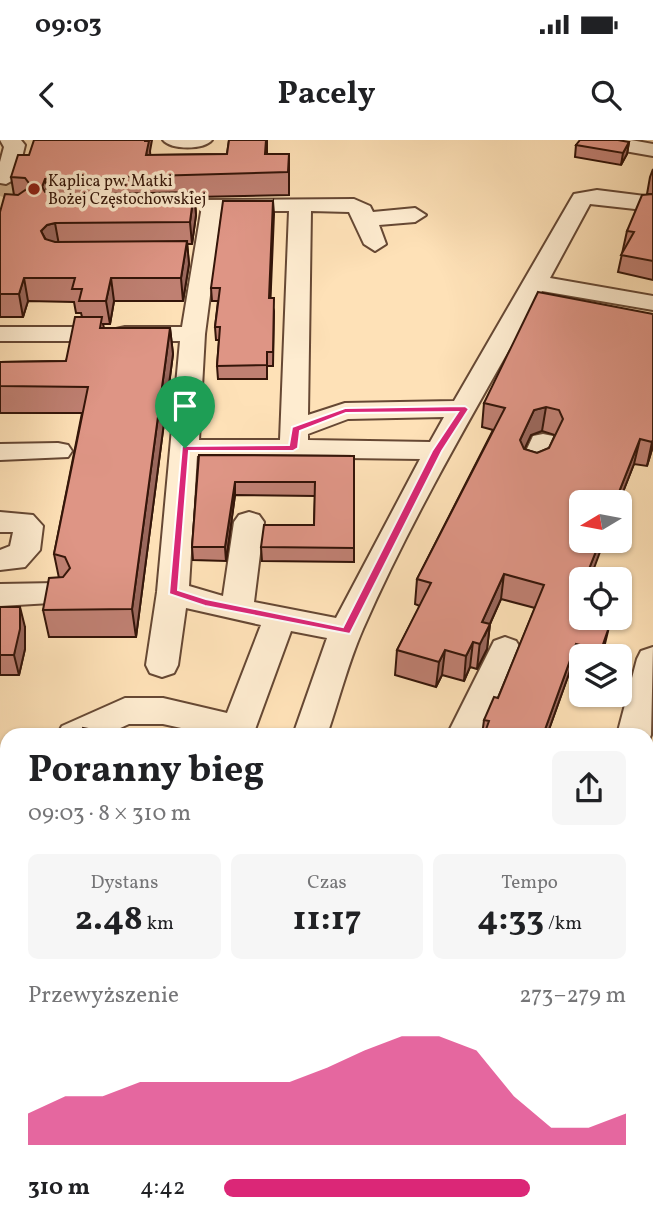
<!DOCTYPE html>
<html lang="pl">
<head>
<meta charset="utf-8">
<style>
  :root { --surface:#fff; --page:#f6f6f6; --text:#202124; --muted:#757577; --accent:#db2777 }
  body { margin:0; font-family:Vollkorn,serif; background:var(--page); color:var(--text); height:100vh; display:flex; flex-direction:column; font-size:26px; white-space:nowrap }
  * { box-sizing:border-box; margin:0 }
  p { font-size:23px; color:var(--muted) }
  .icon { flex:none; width:38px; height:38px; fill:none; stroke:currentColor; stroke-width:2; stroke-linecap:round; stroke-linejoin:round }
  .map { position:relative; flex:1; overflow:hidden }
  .panel { position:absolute; left:0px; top:588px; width:654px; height:502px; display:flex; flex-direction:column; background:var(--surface); border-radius:21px 21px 0 0; box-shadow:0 2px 5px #0004 }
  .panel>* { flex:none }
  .needle { width:46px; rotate:260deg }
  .fabs { position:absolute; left:569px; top:350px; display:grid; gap:14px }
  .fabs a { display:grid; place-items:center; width:63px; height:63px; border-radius:10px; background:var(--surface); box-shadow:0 2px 5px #0004; font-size:35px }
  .pin { position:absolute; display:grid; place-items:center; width:60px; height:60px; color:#fff; margin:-72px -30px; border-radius:50% 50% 50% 0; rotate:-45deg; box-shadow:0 0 7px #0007 }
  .pin .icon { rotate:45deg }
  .round { display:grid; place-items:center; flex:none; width:74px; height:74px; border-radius:10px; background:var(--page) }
  .headline { display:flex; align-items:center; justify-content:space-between; height:119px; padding:0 28px }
  h1 { font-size:38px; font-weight:700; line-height:52px }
  .stats { display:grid; grid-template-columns:repeat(3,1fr); gap:10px; height:119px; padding:7px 28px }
  .stats div { display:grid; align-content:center; border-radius:10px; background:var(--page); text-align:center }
  .stats b { font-size:35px; font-weight:700 }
  .stats small { font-size:19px; font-weight:400 }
  .stats p { font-size:19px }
  .chart { height:196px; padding:14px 28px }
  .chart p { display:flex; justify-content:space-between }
  .chart svg { width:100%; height:126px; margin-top:7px; fill:var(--accent); opacity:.7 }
  ul { padding:0 28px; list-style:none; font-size:23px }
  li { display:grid; grid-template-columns:112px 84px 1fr; align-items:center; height:52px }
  li i { height:18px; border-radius:9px; background:var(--accent) }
  .status { display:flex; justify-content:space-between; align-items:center; height:49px; padding:0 35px; background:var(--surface); direction:ltr }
  .status svg { height:19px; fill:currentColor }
  header { display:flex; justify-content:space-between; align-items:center; height:91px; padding:0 28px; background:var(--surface); font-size:32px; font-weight:700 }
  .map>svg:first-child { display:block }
  .green { fill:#c3c28c; stroke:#7c6c4a; stroke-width:2 }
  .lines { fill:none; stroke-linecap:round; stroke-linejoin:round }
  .minor-tunnel { stroke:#d6b894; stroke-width:24; stroke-dasharray:24 11; stroke-linecap:butt }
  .minor-casing { stroke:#664834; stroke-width:4 }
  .minor { fill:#feecd0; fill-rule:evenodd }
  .wall { fill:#bf8072; stroke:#341509; stroke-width:2; fill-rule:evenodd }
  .shaded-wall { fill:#9b685d; stroke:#341509; stroke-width:2 }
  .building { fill:#de9585; stroke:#341509; stroke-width:2; fill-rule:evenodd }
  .route { fill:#db2777; stroke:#fff; stroke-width:2; fill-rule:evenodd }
  .poi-dot { fill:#8f2418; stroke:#feecd0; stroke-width:2.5 }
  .labels { text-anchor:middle; stroke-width:7; stroke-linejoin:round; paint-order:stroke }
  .far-poi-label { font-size:16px; fill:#341509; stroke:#feecd0; text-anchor:start }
</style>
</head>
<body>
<div class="status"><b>09:03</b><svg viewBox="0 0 49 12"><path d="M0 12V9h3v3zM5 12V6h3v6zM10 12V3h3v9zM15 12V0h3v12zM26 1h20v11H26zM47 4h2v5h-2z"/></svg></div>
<header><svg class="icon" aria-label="back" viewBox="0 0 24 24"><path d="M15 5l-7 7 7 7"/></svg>Pacely<svg class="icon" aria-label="search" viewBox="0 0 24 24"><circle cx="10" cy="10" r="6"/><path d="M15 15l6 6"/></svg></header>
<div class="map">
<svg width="653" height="1089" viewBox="0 0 653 1089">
  <rect width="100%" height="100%" fill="#fee1b7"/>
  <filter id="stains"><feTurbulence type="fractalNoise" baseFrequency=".00286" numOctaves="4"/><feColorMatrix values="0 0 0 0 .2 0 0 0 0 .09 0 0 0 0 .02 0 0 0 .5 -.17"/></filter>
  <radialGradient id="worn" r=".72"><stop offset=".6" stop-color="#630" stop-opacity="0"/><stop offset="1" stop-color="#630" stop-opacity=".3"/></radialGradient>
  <path class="green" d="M258,1083h194l-1,6h-195z"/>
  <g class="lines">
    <path class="minor-tunnel" d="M0,56l6,-18"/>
    <g class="minor-casing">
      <g id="minor">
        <path d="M0,0h21l4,5 -8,33 -11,6 -6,-1v-21l4,-15z"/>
        <path d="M163,0h49c-8,10 -41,10 -49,0z"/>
        <path d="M586,0h45l22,4v12l-57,-10z"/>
        <path d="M597,50l56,7v14l-63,-7 -40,74 103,18v14l-111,-19c-62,112 -127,219 -179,338 -15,34 -24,71 -36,106h-34l34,-97 -36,-7 -38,104h-40l-50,-11h-34l-24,11h-48l5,-9 63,-28h38l64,15 34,-88 -75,-17 -8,57 -4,8 -12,4 -12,-4 -4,-8 11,-73 23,-251h-55l-9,-2 -3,-5 3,-5 9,-2h57l21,-127 151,-1 16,7 3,6 42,-4 11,7 -11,7 -36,3 7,19 -11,7 -11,-7 -15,-32 -38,-1 -3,204 37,-12 109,-2 117,-202 3,-5zM221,71h68l-9,229h-81l6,-106zM444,277l-14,25 -122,-2v-6l40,-15zM197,316l223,3 -84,159 -82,-16 10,-80 -5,-7 -10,-3 -10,3 -5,7 -11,74 -34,-10z"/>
        <path d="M0,187h81l9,2 3,5 -3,5 -9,2h-81z"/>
        <path d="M543,294l10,2 4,6 -14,30 -10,3 -10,-3 -4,-6 14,-30z"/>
        <path d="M58,303l10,2 4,6 -4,6 -68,3v-16z"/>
        <path d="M0,372l33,3 10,11 -3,24 -15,17 -25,3v-20l10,-4 3,-14h-13z"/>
        <path d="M57,443l11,3 5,8 -5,8 -68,4v-22z"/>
        <path d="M505,497l11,4 5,8 -16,43 -16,22 -8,21h-34l47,-94z"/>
        <path d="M653,507l-2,88 -3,7v-7h-31l20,-76 4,-8z"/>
        <path d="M0,614l7,1v28l-7,-1z"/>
        <path d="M648,615l5,1v28l-5,-1z"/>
        <path d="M0,721l7,2v32l-7,-2z"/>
        <path d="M648,862l5,1v38l-5,-1z"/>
        <path d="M0,872l7,1v38l-7,-1z"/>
        <path d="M33,1083h46l-2,6h-46z"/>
      </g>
    </g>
    <use href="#minor" class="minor"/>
  </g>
  <g class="wall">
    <path d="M229,0h38v14h22v41l-94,2 1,18 -4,29h-5l2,20 -6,37h-69l-4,23h-7l1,4h66l3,26 -37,283h-87l-6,-27 16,-32 -5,-24 28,-141h-82v-51l66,-1 16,-44 -1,-4h-5l-2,-11 -46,-1 -5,16h-23v-105l14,-17 -3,-18 139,-26v4l77,-1z"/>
    <path d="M629,2l-2,12 -6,11 -46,-8 1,-12z"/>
    <path d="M653,29v111l-35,-8 9,-41 24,-37h-4l3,-17z"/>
    <path d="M273,61l-3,97 4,13 -1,55h-6v13h-49l-1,-13 2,-26h-3l-1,-13 3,-26h-6l-1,-13z"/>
    <path d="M653,174v132l-6,20 -13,-2 -15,38h-38l-5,114 27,36 -1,4h-21v15l-10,-3 -24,67h-65l2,-15 14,-22 37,-90 -34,-9 -11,25 -3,25 -10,20 -7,-2 -6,14 -22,-6 -6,12 -41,-12 2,-25 23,-44 -5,-2 2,-25 76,-149 -11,-3 2,-24zM542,291l13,4 -6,13 -12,5 -13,-4 7,-14z"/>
    <path d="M199,315l155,1v106l-92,-1 -1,-14 53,-22 1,-29 -80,-1 -9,66 -33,-1 -1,-13z"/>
    <path d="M0,467l25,20v22l-6,26h-19z"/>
    <path d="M648,728l5,1v77l-5,-1z"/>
    <path d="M0,779l7,1v71l-7,-1z"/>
    <path d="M648,920l5,1v85l-5,-1z"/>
  </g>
  <g class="shaded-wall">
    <path d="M145,0h7l-2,11 1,12 -2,14z"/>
    <path d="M629,2l-2,12 -6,11 2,-12z"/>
    <path d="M45,39l4,23 -7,-15z"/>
    <path d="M194,52l2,23 -4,29 -2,-22z"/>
    <path d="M273,61l1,13 -4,97 -1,-13z"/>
    <path d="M55,83l4,22 -9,2 -9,-16 6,-6z"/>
    <path d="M187,101l2,23 -6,37 -2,-23z"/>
    <path d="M24,138l4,23 -5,16 -4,-23z"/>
    <path d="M111,138l3,23 -4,23 -4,-23z"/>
    <path d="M170,188l3,26 -37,283 -4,-28z"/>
    <path d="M546,267l-4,24 -11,4 -14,30 3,-25 14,-30z"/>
    <path d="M640,299l-6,25 -15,38h-4z"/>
    <path d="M653,300v6l-6,20 5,-24z"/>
    <path d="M235,342v13l-9,66 -1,-14z"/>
    <path d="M600,401h4l-14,38h-5z"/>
    <path d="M504,434l-3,25 -17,38 6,-13 -3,25 -10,20 5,-47z"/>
    <path d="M581,449v13l-14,37 4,-25z"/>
    <path d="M20,467l5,20v22l-6,26 -5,-20z"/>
    <path d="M609,487l-6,25 -1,4h-3z"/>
    <path d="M473,502l-3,25 -6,14 2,-25z"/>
    <path d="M576,504l-5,24 -24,67h-4z"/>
    <path d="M445,510l-3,25 -6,12 3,-25z"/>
    <path d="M7,1031v33l-7,17v-33z"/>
  </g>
  <g class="building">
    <path d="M34,0h111v1h4l-3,14 81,-1 2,-14h37l-1,14h24l-1,18 -243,7 -3,8 3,5 10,3 139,-3 -4,30 -135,1 -8,2 -6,6 4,8 10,3 132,-1 -6,37h-70l-5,23h-27l3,-12h-10l3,-11h-51l-5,16h-19v-82l5,-18 13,1 13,-9 -6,-8 -14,-1 7,-22h11z"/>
    <path d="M580,0h38l11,2 -6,11 -47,-8z"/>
    <path d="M653,54v67l-32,-6 13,-23 -7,-1 15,-36z"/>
    <path d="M223,61h50l-4,97h5l-1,54h-6v13l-50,1 3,-39h-5l5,-39h-9z"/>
    <path d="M538,152l115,22v126l-1,2 -12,-3 -25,63h-34v39h19l-15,38h-4v10l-10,25 38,13 -8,23 -25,-6 -33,91h-59l5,-14 -5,-1 10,-23 4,1 46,-113 -40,-11 -22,48 8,2 -10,20 -7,-2 -7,14 -21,-6 -6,12 -42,-12 34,-67 -14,-4 88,-171 -21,-5zM546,267l13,3 4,9 -14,29 -12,5 -13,-4 -4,-9 14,-30z"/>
    <path d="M75,177h27l-2,11h70l-38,281 -89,1 6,-32 14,-1 7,-9 -5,-11 -11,-3 34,-167 -88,-1v-24l66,-1z"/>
    <path d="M199,315l155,1v92l-93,-1 3,-22h50l1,-43h-80l-10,65h-33z"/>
    <path d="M0,467h20v22l-6,26h-14z"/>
    <path d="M83,588l38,7h-41z"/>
    <path d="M648,728l5,1v70l-5,-2z"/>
    <path d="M0,779l7,1v55l-7,-2z"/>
    <path d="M0,920l7,1v110l-7,17z"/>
    <path d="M648,920l5,1v63l-5,-1z"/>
    <path d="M90,1083h35l3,1 -1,5h-39z"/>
  </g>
  <path class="route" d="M465,266l4,3 -27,42 -92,183 -145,-28 -36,-12 13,-148 107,-1 3,-18 53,-19zM458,272l-26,39 -89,176 -137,-28 -28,-9 11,-139h104l5,-3 2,-17 46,-18z"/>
  <circle class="poi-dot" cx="34" cy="49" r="7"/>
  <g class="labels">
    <g class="far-poi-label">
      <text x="48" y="46">Kaplica pw. Matki<tspan x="48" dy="18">Bożej Częstochowskiej</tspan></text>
    </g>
  </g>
  <rect width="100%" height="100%" filter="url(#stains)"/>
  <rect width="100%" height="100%" fill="url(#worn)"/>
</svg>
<div class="fabs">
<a><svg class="needle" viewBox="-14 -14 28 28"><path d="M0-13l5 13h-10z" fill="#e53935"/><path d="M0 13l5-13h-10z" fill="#757577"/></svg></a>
<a><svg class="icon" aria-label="locate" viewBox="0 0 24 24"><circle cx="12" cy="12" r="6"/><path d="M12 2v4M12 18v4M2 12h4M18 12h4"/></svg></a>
<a><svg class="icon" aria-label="layers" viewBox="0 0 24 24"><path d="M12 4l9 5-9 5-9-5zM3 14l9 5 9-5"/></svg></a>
</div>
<div class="pin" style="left:185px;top:308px;background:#1e9e55"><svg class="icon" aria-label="arrive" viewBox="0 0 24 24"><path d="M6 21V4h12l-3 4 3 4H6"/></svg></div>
<section class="panel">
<div class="headline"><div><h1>Poranny bieg</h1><p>09:03 · 8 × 310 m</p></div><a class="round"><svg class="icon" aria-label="share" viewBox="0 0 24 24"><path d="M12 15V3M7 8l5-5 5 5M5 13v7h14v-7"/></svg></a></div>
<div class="stats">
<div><p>Dystans</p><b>2.48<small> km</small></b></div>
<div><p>Czas</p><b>11:17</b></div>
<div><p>Tempo</p><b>4:33<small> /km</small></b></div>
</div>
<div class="chart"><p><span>Przewyższenie</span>273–279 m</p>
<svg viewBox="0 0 160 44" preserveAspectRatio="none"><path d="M0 44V33L10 27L20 27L30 22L40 22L50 22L60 22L70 22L80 17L90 11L100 6L110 6L120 11L130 27L140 38L150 38L160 33V44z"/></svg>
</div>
<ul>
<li><b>310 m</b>4:42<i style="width:76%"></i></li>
</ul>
</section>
</div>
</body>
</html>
